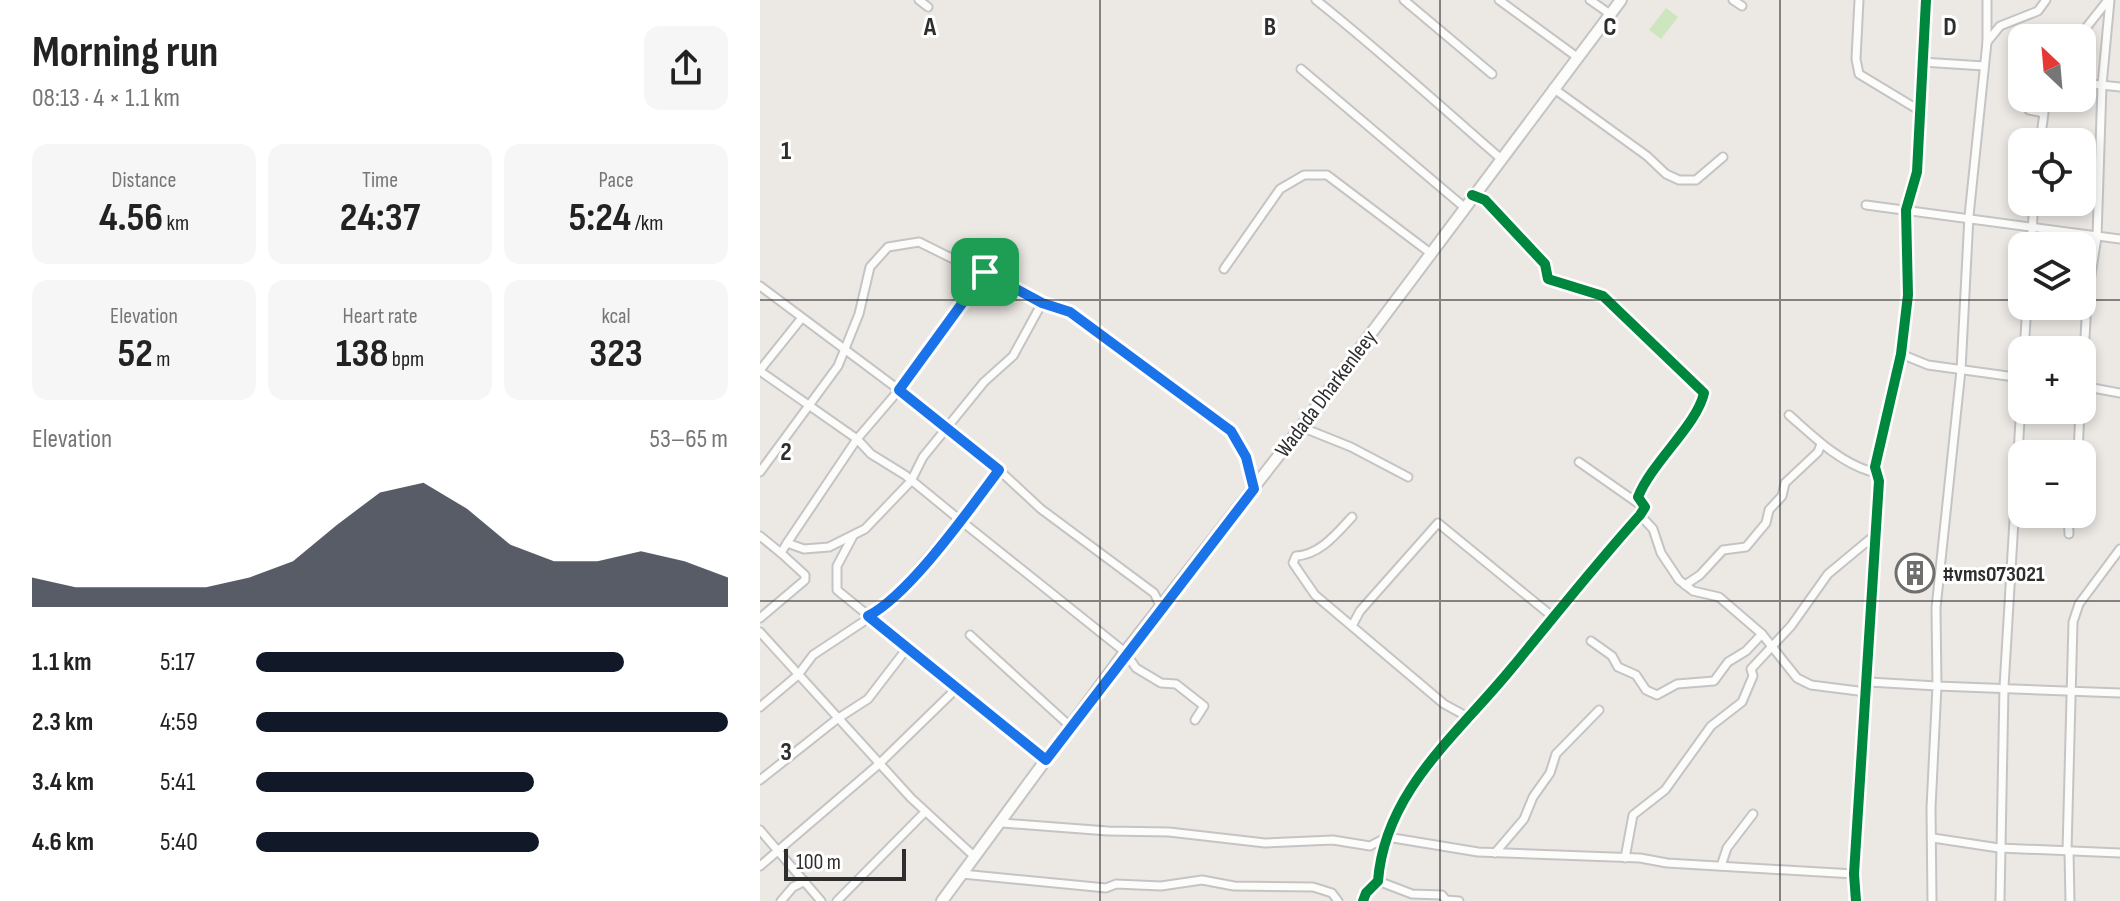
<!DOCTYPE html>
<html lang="en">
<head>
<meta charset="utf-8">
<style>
  :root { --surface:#fff; --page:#f6f6f6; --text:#222; --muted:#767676; --accent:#111827 }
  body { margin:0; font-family:"Sofia Sans Condensed",sans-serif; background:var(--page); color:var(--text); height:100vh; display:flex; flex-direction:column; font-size:30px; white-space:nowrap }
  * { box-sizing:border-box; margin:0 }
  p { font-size:26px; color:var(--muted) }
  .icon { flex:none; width:44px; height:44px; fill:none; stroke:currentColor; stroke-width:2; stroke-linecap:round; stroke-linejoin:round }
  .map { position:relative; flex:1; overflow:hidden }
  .drawer { display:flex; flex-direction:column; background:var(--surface); width:760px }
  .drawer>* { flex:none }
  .needle { width:52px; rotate:334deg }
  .tools { position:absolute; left:1248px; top:24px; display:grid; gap:16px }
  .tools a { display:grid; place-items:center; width:88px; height:88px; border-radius:16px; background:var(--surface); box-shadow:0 4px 12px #0003; font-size:40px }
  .scale { position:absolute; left:24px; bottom:20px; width:122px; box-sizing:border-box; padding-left:8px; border:4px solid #2e2e2e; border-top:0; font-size:22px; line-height:28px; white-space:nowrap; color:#2e2e2e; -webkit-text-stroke:6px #fff; paint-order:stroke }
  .pin { position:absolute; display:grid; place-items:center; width:68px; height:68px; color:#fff; margin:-34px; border-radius:16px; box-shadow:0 4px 12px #0006 }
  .round { display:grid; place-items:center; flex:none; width:84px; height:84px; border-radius:16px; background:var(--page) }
  .overview { display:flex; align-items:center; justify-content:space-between; height:136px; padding:0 32px }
  h1 { font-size:44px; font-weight:700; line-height:60px }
  .figures { display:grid; grid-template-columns:repeat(3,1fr); gap:12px; height:136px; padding:8px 32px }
  .figures div { display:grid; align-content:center; border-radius:16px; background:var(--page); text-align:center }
  .figures b { font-size:40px; font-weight:700 }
  .figures small { font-size:22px; font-weight:400 }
  .figures p { font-size:22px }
  .chart { height:224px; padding:16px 32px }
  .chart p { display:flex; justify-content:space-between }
  .chart svg { width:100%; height:144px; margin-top:8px; fill:var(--accent); opacity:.7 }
  ul { padding:0 32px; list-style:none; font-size:26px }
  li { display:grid; grid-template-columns:128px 96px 1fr; align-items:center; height:60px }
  li i { height:20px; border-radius:10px; background:var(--accent) }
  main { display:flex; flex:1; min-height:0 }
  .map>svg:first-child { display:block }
  .green { fill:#cee6be }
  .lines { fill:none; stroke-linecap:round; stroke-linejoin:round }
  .minor-casing { stroke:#c5c4c5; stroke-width:11 }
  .secondary-casing { stroke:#c5c4c5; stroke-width:14 }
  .minor { stroke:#fcfcfb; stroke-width:7 }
  .secondary { stroke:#fcfcfb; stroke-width:10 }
  .cycleway-casing { stroke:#fff; stroke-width:15 }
  .cycleway { stroke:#00873e; stroke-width:10 }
  .route-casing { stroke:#fff; stroke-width:16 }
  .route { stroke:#1a73e8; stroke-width:10 }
  .grid { fill:none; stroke:#2e2e2e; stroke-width:2; stroke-opacity:0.55 }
  .labels { text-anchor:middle; stroke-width:6; stroke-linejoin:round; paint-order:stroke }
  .street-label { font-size:22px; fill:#2e2e2e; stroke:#fff }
  .poi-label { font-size:22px; font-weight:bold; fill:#2e2e2e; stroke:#fff; text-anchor:start }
  .grid-label { font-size:26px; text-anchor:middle; font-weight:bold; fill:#2e2e2e; stroke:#fff; stroke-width:6; stroke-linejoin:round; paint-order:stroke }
</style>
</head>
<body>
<main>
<section class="drawer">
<div class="overview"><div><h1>Morning run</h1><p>08:13 · 4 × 1.1 km</p></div><a class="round"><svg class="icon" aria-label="share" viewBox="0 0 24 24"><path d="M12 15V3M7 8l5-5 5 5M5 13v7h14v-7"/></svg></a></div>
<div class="figures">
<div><p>Distance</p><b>4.56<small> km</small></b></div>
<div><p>Time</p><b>24:37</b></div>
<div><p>Pace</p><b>5:24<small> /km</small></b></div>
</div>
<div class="figures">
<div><p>Elevation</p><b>52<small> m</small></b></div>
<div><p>Heart rate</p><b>138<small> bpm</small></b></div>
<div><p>kcal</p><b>323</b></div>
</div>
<div class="chart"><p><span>Elevation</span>53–65 m</p>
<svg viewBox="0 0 160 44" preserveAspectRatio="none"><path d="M0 44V35L10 38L20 38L30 38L40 38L50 35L60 30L70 19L80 9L90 6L100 14L110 25L120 30L130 30L140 27L150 30L160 35V44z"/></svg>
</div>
<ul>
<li><b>1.1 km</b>5:17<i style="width:78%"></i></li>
<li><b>2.3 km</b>4:59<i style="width:100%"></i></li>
<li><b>3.4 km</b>5:41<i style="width:59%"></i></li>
<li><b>4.6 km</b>5:40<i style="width:60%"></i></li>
</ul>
</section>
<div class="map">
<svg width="1360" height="901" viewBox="0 0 1360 901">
  <rect width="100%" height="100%" fill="#ece8e4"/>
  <path class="green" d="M906,8l12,9 -17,22 -12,-9z"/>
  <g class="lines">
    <g class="minor-casing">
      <g id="minor">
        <path d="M159,0l9,7"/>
        <path d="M556,0c64,51 123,105 184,158"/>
        <path d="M644,0l88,74"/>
        <path d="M739,0l78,57"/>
        <path d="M830,0l20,14"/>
        <path d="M973,0l9,6"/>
        <path d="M1099,0l-3,59 3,15 63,38"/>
        <path d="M1227,0v42l-18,174 -8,154 -25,238 1,78 183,7"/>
        <path d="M1318,38l30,-38"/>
        <path d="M1227,42l13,-16 38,-15 8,-11"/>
        <path d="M1162,62l62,4"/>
        <path d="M541,69l163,138"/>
        <path d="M1322,83l38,4"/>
        <path d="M793,88l94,68 19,18 13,6h17l27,-23"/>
        <path d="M1268,98l1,12 15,3 -4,29"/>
        <path d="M1106,205l254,34"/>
        <path d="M1271,246l3,-44"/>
        <path d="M464,269l56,-80 24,-14h23l102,77"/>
        <path d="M0,286l190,142 49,42"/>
        <path d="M1264,350l3,-44"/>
        <path d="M1141,354l27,11 94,13"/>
        <path d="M0,370l41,-51"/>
        <path d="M0,371l97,68 42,-49 86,-118"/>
        <path d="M1322,386l38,7"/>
        <path d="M1322,393l5,-92 10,-64 5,-152 8,-85"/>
        <path d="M1029,415c24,21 49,46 80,56l6,-4"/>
        <path d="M541,427l50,20 57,30"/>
        <path d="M1318,454l2,-44"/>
        <path d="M819,462l60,42"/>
        <path d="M0,472l78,-106 21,-52 11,-47 18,-20 31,-5 123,61 28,9 112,81 49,38 15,26 8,32"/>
        <path d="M1308,514l1,20"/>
        <path d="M880,515l13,14 8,24 18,27 14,11 26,6 43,37 35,44 14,7 55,7"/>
        <path d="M592,517c-15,16 -32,38 -56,39l-3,7 22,32 129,109 22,12"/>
        <path d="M0,536l21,17"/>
        <path d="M93,536l-16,30v24l209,170"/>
        <path d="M27,543l70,-104 14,15 34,21 55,45 39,-50 42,39 113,84 8,16"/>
        <path d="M925,585l15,-10 23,-25 23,-3 20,-24 3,-13 13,-14 3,-13 33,-31 3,-8"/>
        <path d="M0,618l45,-38v-5l-24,-22 6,-10 17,6 25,-2 36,-18 46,-48 12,-24 61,-75 29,-26 29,-53"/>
        <path d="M593,624l7,-13 78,-88 115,94"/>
        <path d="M0,632l151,166 64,59"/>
        <path d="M210,635l101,92"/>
        <path d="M831,641l21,15 6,11 18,8 10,15 11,5 20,-11 37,-3 14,-19 18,-11 16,-17"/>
        <path d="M1109,682l68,4 -6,122 1,93"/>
        <path d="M0,707l38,-32 15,-20 71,-47 76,-88 165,132 11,16 25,15 15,1 28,22 -9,14"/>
        <path d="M0,780l77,-61 31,-20 40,-52"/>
        <path d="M242,823l106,8 61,1 96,11 68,-3 37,6 17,-9 91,15 162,6 27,5 187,11"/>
        <path d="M0,830l61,71"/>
        <path d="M1173,838l66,10 121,5"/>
        <path d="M1307,851l6,-229 6,-18 41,-55"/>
        <path d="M1309,851l1,50"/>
        <path d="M735,853l29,-34 9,-22 17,-24 6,-19 43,-44"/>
        <path d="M865,858l8,-43 32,-25 46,-64 31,-24 11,-26 -2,-7 40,-43 37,-52 47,-39"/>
        <path d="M0,866l119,-102 78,-76"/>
        <path d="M961,866l6,-18 26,-34"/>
        <path d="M202,874l144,14 10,-4 45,2 41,-6 32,6 79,1 19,6 6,8"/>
        <path d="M618,881l34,13 30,1 4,5 13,1"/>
        <path d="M21,901l12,-14 12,-6"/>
        <path d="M77,901l88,-89"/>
        <path d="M603,901l3,-8 12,-12c7,-90 79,-146 133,-212 43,-52 84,-104 129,-154l5,-8 -7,-10c14,-35 59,-72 66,-104l-101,-97 -55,-17 -3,-15 -60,-64 -13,-5"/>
        <path d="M1096,901l-2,-27 25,-393 -4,-14 26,-113 7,-59 -2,-85 11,-38 9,-172"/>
        <path d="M1240,901l4,-214 18,-300"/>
      </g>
    </g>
    <g class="secondary-casing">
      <path id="secondary" d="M182,901l183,-249 176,-225 320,-427"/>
    </g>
    <use href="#minor" class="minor"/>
    <use href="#secondary" class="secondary"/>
    <g class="cycleway-casing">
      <g id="cycleway">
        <path d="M603,901l3,-8 12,-12c7,-90 79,-146 133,-212 43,-52 84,-104 129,-154l5,-8 -7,-10c14,-35 59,-72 66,-104l-101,-97 -55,-17 -3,-15 -60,-64 -13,-5"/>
        <path d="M1096,901l-2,-27 25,-393 -4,-14 26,-113 7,-59 -2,-85 11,-38 9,-172"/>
      </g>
    </g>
    <use href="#cycleway" class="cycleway"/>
  </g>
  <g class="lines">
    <g class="route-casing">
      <path id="route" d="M225,272l57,31 28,9 161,119 15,26 8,32 -208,271 -178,-144c42,-22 101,-106 131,-146l-100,-80z"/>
    </g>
    <use href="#route" class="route"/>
  </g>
  <path class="grid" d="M340,0v901M680,0v901M1020,0v901M0,300h1262M1322,300h38M0,601h1360"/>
  <defs>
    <g id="building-ring" transform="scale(2)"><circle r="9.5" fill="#fff" stroke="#706f6e" stroke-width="1.5"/><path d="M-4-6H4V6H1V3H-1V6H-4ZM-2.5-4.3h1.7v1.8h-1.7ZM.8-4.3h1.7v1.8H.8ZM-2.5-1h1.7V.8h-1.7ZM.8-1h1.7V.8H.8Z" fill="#706f6e"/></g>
  </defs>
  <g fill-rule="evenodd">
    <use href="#building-ring" x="1155" y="573"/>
  </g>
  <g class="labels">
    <g class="street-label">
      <text transform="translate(565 393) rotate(-53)" y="8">Wadada Dharkenleey</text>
    </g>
    <g class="poi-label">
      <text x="1183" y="581">#vms073021</text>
    </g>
  </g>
  <g class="grid-label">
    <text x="170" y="35">A</text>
    <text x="510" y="35">B</text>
    <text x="850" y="35">C</text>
    <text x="1190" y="35">D</text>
    <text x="26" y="159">1</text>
    <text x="26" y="460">2</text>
    <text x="26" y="760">3</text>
  </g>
</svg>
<div class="tools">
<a><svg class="needle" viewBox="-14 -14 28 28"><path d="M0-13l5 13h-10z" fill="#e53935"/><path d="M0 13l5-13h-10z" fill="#767676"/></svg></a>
<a><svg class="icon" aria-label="locate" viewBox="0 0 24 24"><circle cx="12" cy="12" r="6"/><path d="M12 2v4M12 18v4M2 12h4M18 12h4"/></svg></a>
<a><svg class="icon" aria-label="layers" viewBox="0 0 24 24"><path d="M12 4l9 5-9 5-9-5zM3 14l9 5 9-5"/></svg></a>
<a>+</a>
<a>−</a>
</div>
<div class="scale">100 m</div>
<div class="pin" style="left:225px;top:272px;background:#1e9e55"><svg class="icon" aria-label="arrive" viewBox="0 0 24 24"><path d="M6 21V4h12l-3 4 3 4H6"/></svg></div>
</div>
</main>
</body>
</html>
